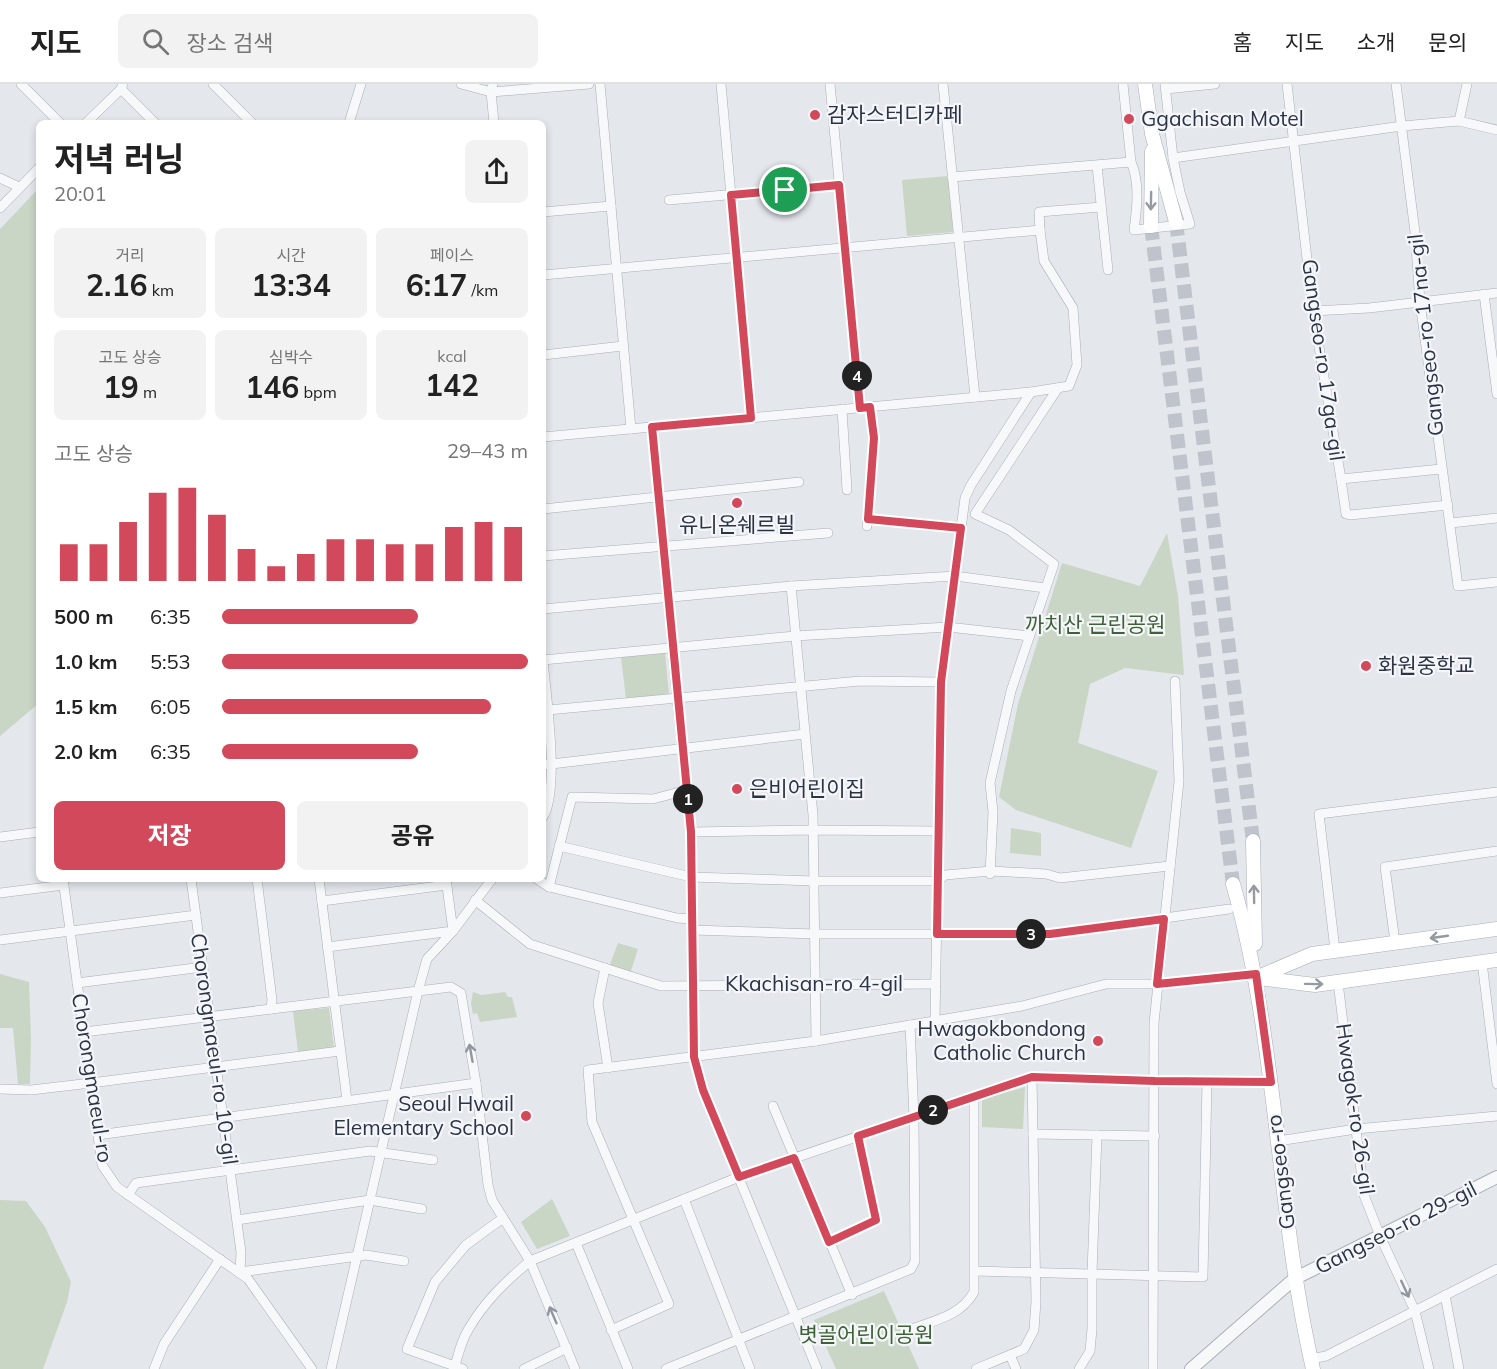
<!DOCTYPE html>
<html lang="ko">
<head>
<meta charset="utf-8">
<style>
  :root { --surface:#fff; --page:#f2f2f2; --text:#222; --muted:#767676; --line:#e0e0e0; --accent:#d1495b }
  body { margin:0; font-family:Mulish,"Noto Sans KR",sans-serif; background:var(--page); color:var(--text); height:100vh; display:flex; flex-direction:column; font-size:22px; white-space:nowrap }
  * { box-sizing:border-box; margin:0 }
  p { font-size:20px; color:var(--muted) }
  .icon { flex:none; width:33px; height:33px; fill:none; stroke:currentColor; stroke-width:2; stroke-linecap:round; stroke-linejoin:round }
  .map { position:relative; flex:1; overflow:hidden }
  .panel { position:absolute; left:36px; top:36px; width:510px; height:762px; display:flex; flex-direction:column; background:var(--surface); border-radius:9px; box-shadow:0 3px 9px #0003 }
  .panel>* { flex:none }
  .pin { position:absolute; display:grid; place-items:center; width:51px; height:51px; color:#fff; margin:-26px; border:3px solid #fff; border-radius:50%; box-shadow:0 2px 6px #0007 }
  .km { position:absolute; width:30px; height:30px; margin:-15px; border-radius:50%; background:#222; color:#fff; font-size:16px; line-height:30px; text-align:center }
  .round { display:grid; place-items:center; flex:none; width:63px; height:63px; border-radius:9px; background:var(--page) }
  .summary { display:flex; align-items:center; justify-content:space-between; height:102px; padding:0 18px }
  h1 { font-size:33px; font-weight:700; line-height:45px }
  .figures { display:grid; grid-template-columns:repeat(3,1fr); gap:9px; height:102px; padding:6px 18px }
  .figures div { display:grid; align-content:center; border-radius:9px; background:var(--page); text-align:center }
  .figures b { font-size:30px; font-weight:700 }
  .figures small { font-size:16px; font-weight:400 }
  .figures p { font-size:16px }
  .chart { height:168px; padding:12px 18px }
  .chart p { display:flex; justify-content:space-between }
  .chart svg { width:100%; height:108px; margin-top:6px; stroke:var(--accent); stroke-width:6 }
  .cta { display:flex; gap:12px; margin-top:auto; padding:12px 18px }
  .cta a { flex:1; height:69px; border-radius:9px; background:var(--accent); color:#fff; font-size:24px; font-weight:700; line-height:69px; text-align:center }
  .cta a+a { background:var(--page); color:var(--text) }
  ul { padding:0 18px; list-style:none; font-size:20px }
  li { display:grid; grid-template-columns:96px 72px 1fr; align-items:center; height:45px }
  li i { height:15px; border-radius:8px; background:var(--accent) }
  header { display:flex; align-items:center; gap:36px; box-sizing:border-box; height:84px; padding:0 30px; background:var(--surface); border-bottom:2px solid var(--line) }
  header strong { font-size:28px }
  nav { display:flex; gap:33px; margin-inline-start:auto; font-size:21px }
  .search { width:420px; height:54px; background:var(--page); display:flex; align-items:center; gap:15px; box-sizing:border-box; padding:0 21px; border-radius:9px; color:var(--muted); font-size:22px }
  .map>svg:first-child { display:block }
  .green { fill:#c9d6c5 }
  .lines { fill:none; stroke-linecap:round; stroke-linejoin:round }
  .secondary-tunnel { stroke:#bfc3cb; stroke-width:14; stroke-dasharray:14 7; stroke-linecap:butt }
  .minor-casing { stroke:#a9aeb7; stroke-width:10 }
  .tertiary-casing { stroke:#a9aeb7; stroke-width:14 }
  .secondary-casing { stroke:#a9aeb7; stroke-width:15 }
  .minor { stroke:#f7f8fa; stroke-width:9 }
  .tertiary { stroke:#f7f8fa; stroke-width:12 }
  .secondary { stroke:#fff; stroke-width:14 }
  .oneway { stroke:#959aa2 }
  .oneway2 { stroke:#9196a0 }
  .route-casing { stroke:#fff; stroke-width:12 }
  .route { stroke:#d1495b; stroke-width:8 }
  .poi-dot { fill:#d1495b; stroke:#f4f6f9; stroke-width:2 }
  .labels { text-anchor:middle; stroke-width:4.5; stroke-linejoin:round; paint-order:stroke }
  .poi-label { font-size:21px; fill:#2b3445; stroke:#f4f6f9; text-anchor:start }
  .street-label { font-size:21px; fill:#2b3445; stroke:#f4f6f9 }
  .park-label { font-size:21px; fill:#3f6138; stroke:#f4f6f9 }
</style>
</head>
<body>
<header>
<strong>지도</strong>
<div class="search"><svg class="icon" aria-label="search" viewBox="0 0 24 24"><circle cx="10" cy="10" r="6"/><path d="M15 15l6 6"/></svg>장소 검색</div>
<nav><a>홈</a><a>지도</a><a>소개</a><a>문의</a></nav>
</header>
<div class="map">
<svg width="1497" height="1285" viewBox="0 0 1497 1285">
  <rect width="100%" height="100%" fill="#e4e7ec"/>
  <g class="green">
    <path d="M948,92l5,56 -46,4 -5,-56z"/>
    <path d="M39,104v515l-39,33v-507z"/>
    <path d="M1167,449l11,63 6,79 -59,-7 -35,16 -12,59 80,28 -27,77 -115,-38 -17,-13 19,-93 44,-141 78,23z"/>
    <path d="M665,569l4,42 -43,4 -5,-42z"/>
    <path d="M1011,744l30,5v23l-31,-3z"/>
    <path d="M618,859l20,6 -8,25 -21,-7z"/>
    <path d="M0,890l29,8 2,57 -1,45h-12l-5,-56h-13z"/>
    <path d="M473,908l8,3 24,-3 3,5h4l5,20 -37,5 -3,-9 -4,1 -2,-11z"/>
    <path d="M329,924l5,40 -36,4 -5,-41z"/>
    <path d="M1025,1003l-2,42 -41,-2v-28z"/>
    <path d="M552,1115l18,37 -33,13 -16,-27z"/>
    <path d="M0,1116l26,1 19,26 26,55 -4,20 -24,67h-43z"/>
    <path d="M884,1207l35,78h-83l-22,-49z"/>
  </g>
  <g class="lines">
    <g class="secondary-tunnel">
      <path d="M1176,138l77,619"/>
      <path d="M1151,142l82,658"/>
    </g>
    <g class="minor-casing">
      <g id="minor">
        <path d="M21,0l39,39"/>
        <path d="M213,0l39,39"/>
        <path d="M461,0l30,8 98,-8"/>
        <path d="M493,0l-2,8 3,31"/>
        <path d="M600,0l31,345"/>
        <path d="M721,0l30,334"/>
        <path d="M830,0l30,324"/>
        <path d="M943,0l32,313"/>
        <path d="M1287,0l26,227 28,168 100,-10"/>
        <path d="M1396,0l19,148 5,70 38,284 39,-4"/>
        <path d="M121,5l34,34"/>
        <path d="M1166,5l49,-5"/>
        <path d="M1459,37l8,-37"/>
        <path d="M86,39l35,-34 2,-5"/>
        <path d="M349,39l12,-39"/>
        <path d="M1173,74l229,-32 57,-5 38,9"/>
        <path d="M1131,78c9,20 6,46 3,68l56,-6 -10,-32 -7,-34 -8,-74"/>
        <path d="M1097,82l11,104"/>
        <path d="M952,93l179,-15 -8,-78"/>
        <path d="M0,94l19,9"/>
        <path d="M669,116l170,-15"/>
        <path d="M0,124l39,-40"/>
        <path d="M543,128l68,-6"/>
        <path d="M1040,146l-1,-18 62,-5"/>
        <path d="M543,191l497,-45 4,31 29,47 4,57 -8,21 -38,6 -488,45"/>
        <path d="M1484,210l13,100"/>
        <path d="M1313,227l56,-3 128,-15"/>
        <path d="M543,271l80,-9"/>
        <path d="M842,325l5,81"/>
        <path d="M652,343l25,271 14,134 3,225 9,33 114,279"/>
        <path d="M1341,395l5,35 4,1 98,-10"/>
        <path d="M543,425l256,-27"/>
        <path d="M868,435l93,8"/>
        <path d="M1451,439l46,-5"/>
        <path d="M867,442l7,-88 -4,-31"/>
        <path d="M543,472l285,-23"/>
        <path d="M791,502l22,229 3,226"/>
        <path d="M543,525l248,-23 164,-10 90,12"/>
        <path d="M543,576l252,-24 153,-9 81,9"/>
        <path d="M543,576c3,35 17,129 0,157"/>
        <path d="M548,626l312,-29 81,1"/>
        <path d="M543,681l262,-31"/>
        <path d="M691,748l122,-2 125,1"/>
        <path d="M0,753l39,-5"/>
        <path d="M559,762l132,31 123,4h124l7,-6 46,-4 55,3 14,4 110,-12"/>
        <path d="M990,790l3,-62 -3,-29 21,-92 43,-127 -45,-34 -34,-16 83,-126"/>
        <path d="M63,795l39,286 15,22 131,92 64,90"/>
        <path d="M191,795l50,373 -1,20 126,-17 38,6"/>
        <path d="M257,795l15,121 -1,9"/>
        <path d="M319,795l28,221"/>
        <path d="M537,795l12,8 128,31 15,1"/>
        <path d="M549,803l23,-90 81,2 34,-9"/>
        <path d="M0,809l64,-8"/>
        <path d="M475,816l55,44 131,42 275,-2"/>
        <path d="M322,817l125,-16"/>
        <path d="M692,846l123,4h235l179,-25"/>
        <path d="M0,856l196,-25"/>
        <path d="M1395,858l-10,-75 112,-16"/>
        <path d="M327,863l126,-16 -7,-52"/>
        <path d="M1335,866l-16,-136 178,-22"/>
        <path d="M1482,878l15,122"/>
        <path d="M605,884l-7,35 10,65"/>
        <path d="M1338,898l26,213 16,41 35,75 14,58"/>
        <path d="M77,899l126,-16"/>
        <path d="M935,937l6,-339 24,-184 6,-13 60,-93"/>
        <path d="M84,948l367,-45 10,6 15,90 12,102 4,15 38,61 45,108"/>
        <path d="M0,1005l31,1 60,-7 249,-32"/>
        <path d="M773,1022l79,189"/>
        <path d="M1033,1050l122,2"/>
        <path d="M98,1051l378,-52"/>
        <path d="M1278,1057l78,-12 141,-13"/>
        <path d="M128,1111l8,-12 234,-32 63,9"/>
        <path d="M684,1115l66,170"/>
        <path d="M237,1136l133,-20 52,9"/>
        <path d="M829,1158l47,-22 -18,-84"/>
        <path d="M576,1159l52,126"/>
        <path d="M975,1187l228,6 4,-196"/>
        <path d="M1445,1211l14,74"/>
        <path d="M611,1246l58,-26 -77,-182 -4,-52 228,-29 206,-35 84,-22h51l99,-10"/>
        <path d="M909,1246c24,-9 52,-14 65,-38v-196"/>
        <path d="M1010,1271l6,14"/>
        <path d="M1311,1275l15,-3 171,-87"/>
        <path d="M154,1285l10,-25 56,-85"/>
        <path d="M331,1285l87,-378 9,-32 26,-28 39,-52"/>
        <path d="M454,1285c4,-13 7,-28 14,-39 16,-28 38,-49 62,-69l209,-84 293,-100 123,4 116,1"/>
        <path d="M463,1285l-56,-20 28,-67 31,-37 37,-27"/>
        <path d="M524,1285l43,-21"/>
        <path d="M666,1285l245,-100 4,-8 -1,-144 -4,-92"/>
        <path d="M976,1285l48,-20 10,-19 2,-28 -4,-225"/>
        <path d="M1079,1285l11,-18 2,-22v-56l5,-138"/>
        <path d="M1153,1285l1,-346 25,-242 -4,-100"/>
      </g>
    </g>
    <g class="tertiary-casing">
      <path id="tertiary" d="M1191,1285l103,-90 203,-102"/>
    </g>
    <g class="secondary-casing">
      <g id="secondary">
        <path d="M1145,0l7,50 24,88"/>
        <path d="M1151,142l1,-75"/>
        <path d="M1253,757l2,103"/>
        <path d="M1233,800c45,158 43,325 80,485"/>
        <path d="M1256,894l56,-24 185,-25"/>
        <path d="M1258,894l57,7 182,-25"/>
      </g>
    </g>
    <use href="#minor" class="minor"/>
    <use href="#tertiary" class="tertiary"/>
    <use href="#secondary" class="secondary"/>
  </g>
  <defs><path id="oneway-shaft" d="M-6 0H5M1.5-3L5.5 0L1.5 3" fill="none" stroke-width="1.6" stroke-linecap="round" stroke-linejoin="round" transform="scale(1.5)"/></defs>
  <g class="oneway">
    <use href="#oneway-shaft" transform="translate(1151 117) rotate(91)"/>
    <use href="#oneway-shaft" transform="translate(1254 810) rotate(-91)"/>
    <use href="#oneway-shaft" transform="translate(1439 853) rotate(172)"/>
    <use href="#oneway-shaft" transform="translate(1314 900) rotate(1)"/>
  </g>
  <g class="oneway2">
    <use href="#oneway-shaft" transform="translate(471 969) rotate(-100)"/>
    <use href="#oneway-shaft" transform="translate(1405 1205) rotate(65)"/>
    <use href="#oneway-shaft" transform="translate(553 1231) rotate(-113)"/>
  </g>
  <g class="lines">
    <g class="route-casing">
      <path id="route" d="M839,101l21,223 10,-1 4,31 -6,81 93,9 -20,154 -4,252h113l114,-15 -7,65 99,-10 15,108 -116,-1 -123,-4 -174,59 18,84 -47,22 -35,-84 -55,19 -36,-87 -9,-33 -3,-225 -39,-405 99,-9 -20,-223z"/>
    </g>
    <use href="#route" class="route"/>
  </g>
  <g class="poi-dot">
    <circle cx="815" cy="31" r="6"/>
    <circle cx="1129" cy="35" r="6"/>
    <circle cx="737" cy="419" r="6"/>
    <circle cx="1366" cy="582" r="6"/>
    <circle cx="737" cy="705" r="6"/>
    <circle cx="1098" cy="957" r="6"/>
    <circle cx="526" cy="1032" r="6"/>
  </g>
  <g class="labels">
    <g class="poi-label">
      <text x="827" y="38">감자스터디카페</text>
      <text x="1141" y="42">Ggachisan Motel</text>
      <text x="737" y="448" text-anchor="middle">유니온쉐르빌</text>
      <text x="1378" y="589">화원중학교</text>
      <text x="749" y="712">은비어린이집</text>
      <text x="1086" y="952" text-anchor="end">Hwagokbondong<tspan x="1086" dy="24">Catholic Church</tspan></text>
      <text x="514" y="1027" text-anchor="end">Seoul Hwail<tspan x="514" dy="24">Elementary School</tspan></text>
    </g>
    <g class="street-label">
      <text transform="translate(1426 251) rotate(-96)" y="7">Gangseo-ro 17na-gil</text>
      <text transform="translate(1323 276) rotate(82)" y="7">Gangseo-ro 17ga-gil</text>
      <text x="814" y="907">Kkachisan-ro 4-gil</text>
      <text transform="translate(214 965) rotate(82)" y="7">Chorongmaeul-ro 10-gil</text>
      <text transform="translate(92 994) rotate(81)" y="7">Chorongmaeul-ro</text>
      <text transform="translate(1355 1025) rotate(82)" y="7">Hwagok-ro 26-gil</text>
      <text transform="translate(1281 1088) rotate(-97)" y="7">Gangseo-ro</text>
      <text transform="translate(1396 1144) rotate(-27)" y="7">Gangseo-ro 29-gil</text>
    </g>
    <g class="park-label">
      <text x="1095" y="548">까치산 근린공원</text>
      <text x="866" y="1258">볏골어린이공원</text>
    </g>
  </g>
</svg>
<div class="pin" style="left:785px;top:106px;background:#1e9e55"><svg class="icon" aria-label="arrive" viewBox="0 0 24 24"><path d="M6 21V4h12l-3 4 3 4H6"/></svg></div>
<b class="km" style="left:688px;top:715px">1</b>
<b class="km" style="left:933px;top:1026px">2</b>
<b class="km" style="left:1031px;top:850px">3</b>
<b class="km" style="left:857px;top:292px">4</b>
<section class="panel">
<div class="summary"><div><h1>저녁 러닝</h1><p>20:01</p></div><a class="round"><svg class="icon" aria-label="share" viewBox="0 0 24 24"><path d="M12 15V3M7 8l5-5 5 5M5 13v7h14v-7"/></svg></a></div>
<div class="figures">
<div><p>거리</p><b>2.16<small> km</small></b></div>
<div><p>시간</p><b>13:34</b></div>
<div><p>페이스</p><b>6:17<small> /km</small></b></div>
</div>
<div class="figures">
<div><p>고도 상승</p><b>19<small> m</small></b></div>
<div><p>심박수</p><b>146<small> bpm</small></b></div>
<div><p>kcal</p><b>142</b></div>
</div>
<div class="chart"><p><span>고도 상승</span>29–43 m</p>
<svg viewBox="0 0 160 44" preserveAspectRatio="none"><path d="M5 44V29M15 44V29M25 44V20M35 44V8M45 44V6M55 44V17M65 44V31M75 44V38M85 44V33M95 44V27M105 44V27M115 44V29M125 44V29M135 44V22M145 44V20M155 44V22"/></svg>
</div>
<ul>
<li><b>500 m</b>6:35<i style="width:64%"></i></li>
<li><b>1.0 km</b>5:53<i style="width:100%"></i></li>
<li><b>1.5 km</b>6:05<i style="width:88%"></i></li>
<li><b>2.0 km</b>6:35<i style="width:64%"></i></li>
</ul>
<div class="cta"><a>저장</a><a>공유</a></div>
</section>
</div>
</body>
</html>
